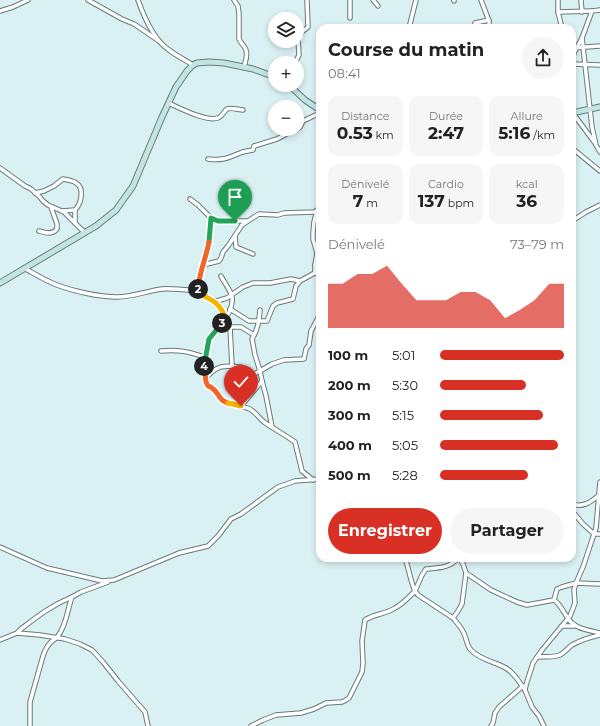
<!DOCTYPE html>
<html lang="fr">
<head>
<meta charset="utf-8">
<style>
  :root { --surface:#fff; --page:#f6f6f6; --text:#222; --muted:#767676; --accent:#d93025 }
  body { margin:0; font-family:Montserrat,sans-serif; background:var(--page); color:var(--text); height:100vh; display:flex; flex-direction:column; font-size:15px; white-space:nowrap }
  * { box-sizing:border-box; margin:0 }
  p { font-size:13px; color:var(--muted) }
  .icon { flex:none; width:22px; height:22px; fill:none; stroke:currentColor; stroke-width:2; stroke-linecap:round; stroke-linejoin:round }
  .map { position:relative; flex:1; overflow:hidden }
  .details { position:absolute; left:316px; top:24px; width:260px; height:538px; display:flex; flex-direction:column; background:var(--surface); border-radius:12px; box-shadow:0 2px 6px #0003 }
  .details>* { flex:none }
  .tools { position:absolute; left:268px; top:12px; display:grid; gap:8px }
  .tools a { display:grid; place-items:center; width:36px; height:36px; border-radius:50%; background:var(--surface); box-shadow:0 2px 6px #0003; font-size:20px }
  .pin { position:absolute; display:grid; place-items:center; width:34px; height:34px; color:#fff; margin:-41px -17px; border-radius:50% 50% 50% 0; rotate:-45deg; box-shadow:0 0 4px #0007 }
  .pin .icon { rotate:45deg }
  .km { position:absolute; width:20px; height:20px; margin:-10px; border-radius:50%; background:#222; color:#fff; font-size:11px; line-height:20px; text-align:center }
  .round { display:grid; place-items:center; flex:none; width:42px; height:42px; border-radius:21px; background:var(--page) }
  .headline { display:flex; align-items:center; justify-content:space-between; height:68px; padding:0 12px }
  h1 { font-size:18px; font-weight:700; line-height:30px }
  .stats { display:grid; grid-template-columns:repeat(3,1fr); gap:6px; height:68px; padding:4px 12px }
  .stats div { display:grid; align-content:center; border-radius:10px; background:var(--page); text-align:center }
  .stats b { font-size:17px; font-weight:700 }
  .stats small { font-size:11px; font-weight:400 }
  .stats p { font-size:11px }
  .chart { height:112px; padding:8px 12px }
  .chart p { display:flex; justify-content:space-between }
  .chart svg { width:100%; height:72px; margin-top:4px; fill:var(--accent); opacity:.7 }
  .primary-button { display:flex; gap:8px; margin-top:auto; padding:8px 12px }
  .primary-button a { flex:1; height:46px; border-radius:24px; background:var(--accent); color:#fff; font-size:16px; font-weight:700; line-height:46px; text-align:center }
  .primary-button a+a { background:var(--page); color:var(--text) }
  ul { padding:0 12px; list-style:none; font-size:13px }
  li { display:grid; grid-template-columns:64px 48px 1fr; align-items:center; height:30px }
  li i { height:10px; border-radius:5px; background:var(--accent) }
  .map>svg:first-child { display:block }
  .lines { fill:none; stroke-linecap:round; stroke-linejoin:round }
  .street-casing { stroke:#677b7d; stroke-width:5.5 }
  .secondary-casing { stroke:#677b7d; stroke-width:7 }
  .street { stroke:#fff; stroke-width:3.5 }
  .secondary { stroke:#c2e6df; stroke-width:5 }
  .split-1-casing { stroke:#fff; stroke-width:8 }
  .split-2-casing { stroke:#fff; stroke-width:8 }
  .split-3-casing { stroke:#fff; stroke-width:8 }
  .split-4-casing { stroke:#fff; stroke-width:8 }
  .split-5-casing { stroke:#fff; stroke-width:8 }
  .split-6-casing { stroke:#fff; stroke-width:8 }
  .split-1 { stroke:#22a559; stroke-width:5 }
  .split-2 { stroke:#f0652b; stroke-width:5 }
  .split-3 { stroke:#f5b400; stroke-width:5 }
  .split-4 { stroke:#22a559; stroke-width:5 }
  .split-5 { stroke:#f0652b; stroke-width:5 }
  .split-6 { stroke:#f5b400; stroke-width:5 }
</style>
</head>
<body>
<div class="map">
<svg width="600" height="726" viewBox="0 0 600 726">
  <rect width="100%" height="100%" fill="#daf1f3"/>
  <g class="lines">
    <g class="street-casing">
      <g id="street">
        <path d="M88,0l34,19 12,5 25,17"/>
        <path d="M138,0c6,17 16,40 31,50 8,6 16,10 24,15"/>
        <path d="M234,0l4,6 1,8v25c2,5 6,7 7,11 2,6 -1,12 -2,17"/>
        <path d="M350,0v18"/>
        <path d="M373,0l5,6"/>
        <path d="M481,0l8,21v7"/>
        <path d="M558,0v12l4,16"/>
        <path d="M581,0l1,12"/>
        <path d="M454,1v-1"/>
        <path d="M0,11l13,-4 15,-7"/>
        <path d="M558,12l34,-1"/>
        <path d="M409,28l7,-28"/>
        <path d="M475,28v-5l14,-3"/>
        <path d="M582,38l10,89 4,18 4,7"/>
        <path d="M572,48l28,-2"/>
        <path d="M572,61l2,-8 8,-15 10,-27 8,-1"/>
        <path d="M295,63l4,-8 -1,-17 5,-7 5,-4 -1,-27"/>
        <path d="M572,64l28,1"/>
        <path d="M168,103c12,5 38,19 50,15 5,-2 6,-7 9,-9 4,-2 12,1 16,1"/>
        <path d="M572,112l23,31"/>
        <path d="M297,129l3,-2 3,-6 17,-8"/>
        <path d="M572,148l28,23"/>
        <path d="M208,159c14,2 20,-1 32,-6 4,-2 8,-2 13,-3l1,-4 23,-7 19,-10"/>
        <path d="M0,168l25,18 6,3 8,7 4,5 5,4 16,7 21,21"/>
        <path d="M35,193l9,-2 10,-5 9,-7c4,1 10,1 13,4 9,5 5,21 -1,27v13"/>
        <path d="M190,199l8,6 13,13 7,3h29"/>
        <path d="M320,209l-6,3 -30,1 -6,2 -19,-1 -8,5 -9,6 -14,21 -5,6 -2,6 -2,3 -12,3 -4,2 -4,16 -1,7 2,3 4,4 5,3 8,2 10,-3 16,-11 10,-4h17l21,-4 9,2 20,-11"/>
        <path d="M62,211l13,-1"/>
        <path d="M572,221l14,-9 14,-7"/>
        <path d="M39,231c7,2 13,4 18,-2v-5l-6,-17"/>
        <path d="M235,236l1,11 17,7"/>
        <path d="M315,265l2,-12 -4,-14v-6l1,-11 3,-12"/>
        <path d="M203,266l6,-24 2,-24"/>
        <path d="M24,268c11,6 22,13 33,17 16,6 42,12 60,12 15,0 30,-6 45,-8 9,-1 18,1 27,1"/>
        <path d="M315,273v-8l5,1"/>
        <path d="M221,276c3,6 9,14 11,20 2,14 -8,26 -17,35l15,-4 2,39"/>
        <path d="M199,283l-10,7 11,2"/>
        <path d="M213,301c8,7 14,16 17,26h11l13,8"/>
        <path d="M230,309l19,12h18l6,-15 4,-3 16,-4 3,-13 4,-5"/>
        <path d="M215,331l-6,8 -5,23v7l2,13 2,4c9,2 10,12 18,16 7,4 16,4 24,7 5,3 9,9 14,13 10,7 21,13 31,20l7,29 11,9"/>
        <path d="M161,351c17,-2 28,1 44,6"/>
        <path d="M206,378c11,-13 18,-13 35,-11"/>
        <path d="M244,379l16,-8 -5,-16 -3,-16c6,-10 7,-18 8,-29"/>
        <path d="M262,381l4,15 6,31"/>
        <path d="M241,406l21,-25 -2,-10 12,-7 12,-4 20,-1 2,-10 3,-4 2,-14 9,-17"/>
        <path d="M572,504c11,4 19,-2 27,-9"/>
        <path d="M572,511l11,13 11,10h6"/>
        <path d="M0,547l47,21 13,3 42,10 12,-1 65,-27 29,-7 10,-10 13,-17 10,-5 37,-27 17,-6 25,-2"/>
        <path d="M405,558c4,11 5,22 10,33l7,-16 4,-6c10,-1 26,-1 31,-11"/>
        <path d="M459,558l4,6 3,9 25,17 26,12 10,3 27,-5c6,4 9,11 13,17 7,12 21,13 33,16"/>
        <path d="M554,600l3,-11 5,-2 14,-4 24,1"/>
        <path d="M453,618c4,5 10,11 12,18 2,5 2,10 6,14 8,9 23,12 33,17 10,5 15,15 21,23"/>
        <path d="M562,626h12"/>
        <path d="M17,633l4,-4c17,-13 31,-24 51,-32"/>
        <path d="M0,640l17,-7 23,2 25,4 15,5 12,6 11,12 15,19 27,31 3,14"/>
        <path d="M537,657c7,-1 15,1 23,-2 4,-2 8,-7 12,-10 9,-5 19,-8 28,-10"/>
        <path d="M30,726v-24l13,-46c2,-6 4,-10 8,-14 2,-2 5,-3 7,-6 9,-12 9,-26 14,-39l9,-5 27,-10"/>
        <path d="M251,726l12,-6 13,-5 25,-2 13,-4 12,-6 16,-1 4,-2 3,-2 13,-26 1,-9 -1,-22 3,-21c9,-6 21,-6 30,-12 8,-4 14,-11 20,-17l3,4 35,23 5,-7 4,-7 4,-31"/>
        <path d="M491,726l2,-3 2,-10 4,-6 24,-21"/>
        <path d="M544,726l-5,-10 -7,-9 -7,-17 1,-5 7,-22 9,-13 28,-34 5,-13 -1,-13 2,-7 7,-16 13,-39 4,-46"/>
      </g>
    </g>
    <g class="secondary-casing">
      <g id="secondary">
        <path d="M289,85l16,15 15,10"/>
        <path d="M572,113l28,-6"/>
        <path d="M0,283l96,-57 20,-16 17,-24 29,-69 14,-30 11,-16 6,-6 4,-2 12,-1 15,1 29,6 22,8"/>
      </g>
    </g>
    <use href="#street" class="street"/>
    <use href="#secondary" class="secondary"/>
  </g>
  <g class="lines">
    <g class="split-1-casing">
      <path id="split-1" d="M209,242l2,-24 7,3h17"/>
    </g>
    <g class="split-2-casing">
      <path id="split-2" d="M198,289c1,-16 8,-31 11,-47"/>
    </g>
    <g class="split-3-casing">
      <path id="split-3" d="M198,289c3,7 9,8 15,12 6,3 10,11 13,17l-4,5"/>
    </g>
    <g class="split-4-casing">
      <path id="split-4" d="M204,366l5,-27 13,-16"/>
    </g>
    <g class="split-5-casing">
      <path id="split-5" d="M204,366l2,16 2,4c8,2 9,9 14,14 0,0 5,3 6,3"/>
    </g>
    <g class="split-6-casing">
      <path id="split-6" d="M228,403l13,3"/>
    </g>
    <use href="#split-1" class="split-1"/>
    <use href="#split-2" class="split-2"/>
    <use href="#split-3" class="split-3"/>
    <use href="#split-4" class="split-4"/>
    <use href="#split-5" class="split-5"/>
    <use href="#split-6" class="split-6"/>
  </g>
</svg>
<div class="tools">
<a><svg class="icon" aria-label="layers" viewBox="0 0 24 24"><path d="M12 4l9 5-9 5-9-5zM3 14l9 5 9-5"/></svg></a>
<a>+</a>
<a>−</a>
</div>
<div class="pin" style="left:235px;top:221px;background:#1e9e55"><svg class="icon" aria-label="arrive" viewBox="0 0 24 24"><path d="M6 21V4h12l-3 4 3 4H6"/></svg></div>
<div class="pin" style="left:241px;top:406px;background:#d93025"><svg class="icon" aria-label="check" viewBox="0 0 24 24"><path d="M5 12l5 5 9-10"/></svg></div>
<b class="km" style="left:198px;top:289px">2</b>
<b class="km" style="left:222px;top:323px">3</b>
<b class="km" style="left:204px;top:366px">4</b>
<section class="details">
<div class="headline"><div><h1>Course du matin</h1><p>08:41</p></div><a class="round"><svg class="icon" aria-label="share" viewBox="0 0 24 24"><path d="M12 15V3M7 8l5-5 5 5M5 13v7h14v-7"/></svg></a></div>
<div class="stats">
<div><p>Distance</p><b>0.53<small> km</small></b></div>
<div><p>Durée</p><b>2:47</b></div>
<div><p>Allure</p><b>5:16<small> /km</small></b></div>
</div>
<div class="stats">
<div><p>Dénivelé</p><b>7<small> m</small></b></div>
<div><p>Cardio</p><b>137<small> bpm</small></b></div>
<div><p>kcal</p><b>36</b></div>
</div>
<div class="chart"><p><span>Dénivelé</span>73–79 m</p>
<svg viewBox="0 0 160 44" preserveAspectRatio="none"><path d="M0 44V17L10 17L20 11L30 11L40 6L50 17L60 27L70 27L80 27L90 22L100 22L110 27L120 38L130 33L140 27L150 17L160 17V44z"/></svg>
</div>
<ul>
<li><b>100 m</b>5:01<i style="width:100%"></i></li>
<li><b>200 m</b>5:30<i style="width:69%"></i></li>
<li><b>300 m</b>5:15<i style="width:83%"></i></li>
<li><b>400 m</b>5:05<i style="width:95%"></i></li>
<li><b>500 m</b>5:28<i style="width:71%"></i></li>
</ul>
<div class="primary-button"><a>Enregistrer</a><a>Partager</a></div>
</section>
</div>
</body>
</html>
